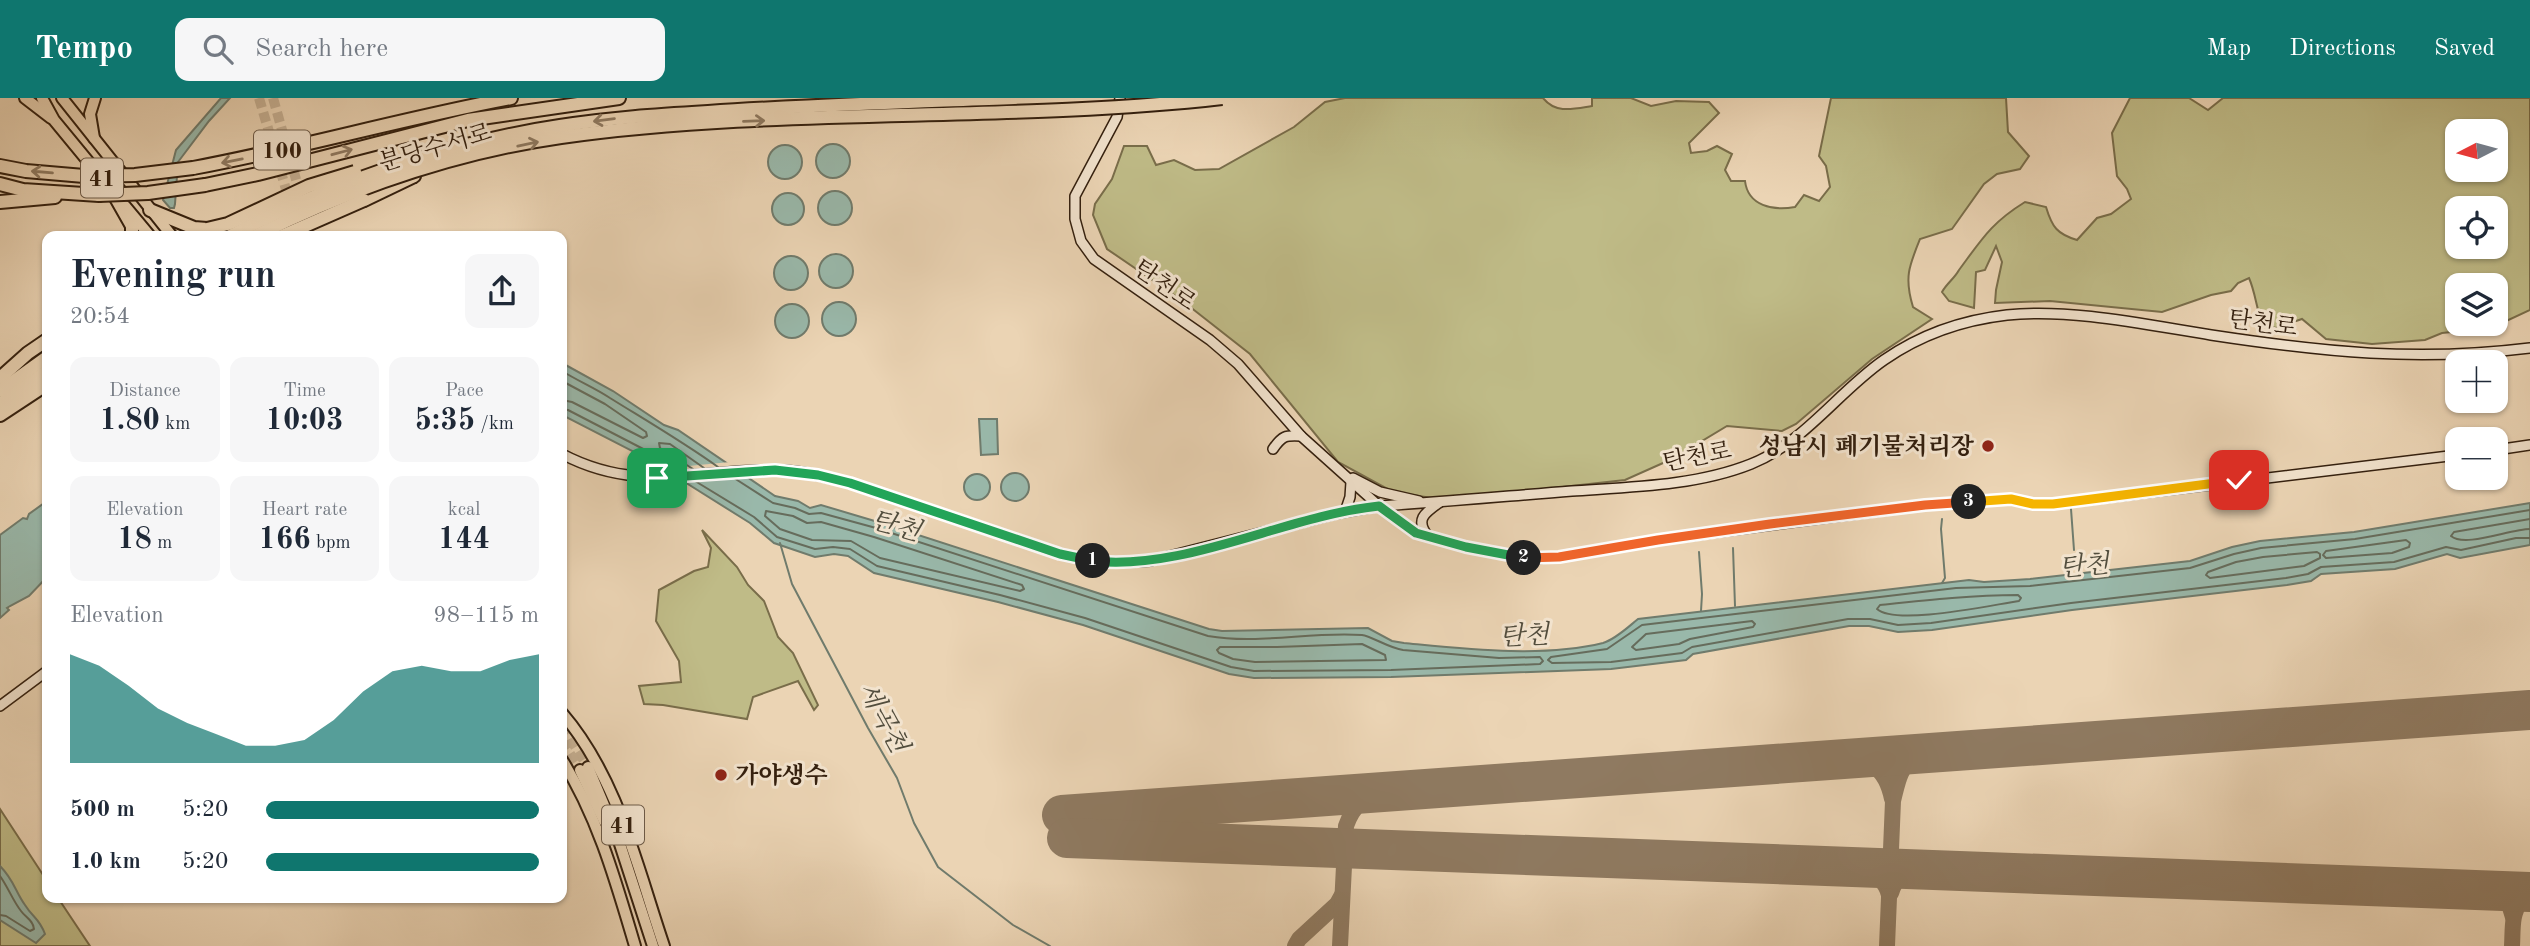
<!DOCTYPE html>
<html lang="en">
<head>
<meta charset="utf-8">
<style>
  :root { --surface:#fff; --page:#f6f6f7; --text:#1f2937; --muted:#747a83; --accent:#0f766e }
  body { margin:0; font-family:"Old Standard TT","Noto Serif KR",serif; background:var(--page); color:var(--text); height:100vh; display:flex; flex-direction:column; font-size:26px; white-space:nowrap }
  * { box-sizing:border-box; margin:0 }
  p { font-size:23px; color:var(--muted) }
  .icon { flex:none; width:38px; height:38px; fill:none; stroke:currentColor; stroke-width:2; stroke-linecap:round; stroke-linejoin:round }
  .map { position:relative; flex:1; overflow:hidden }
  .details { position:absolute; left:42px; top:133px; width:525px; height:672px; display:flex; flex-direction:column; background:var(--surface); border-radius:14px; box-shadow:0 2px 5px #0004 }
  .details>* { flex:none }
  .needle { width:46px; rotate:264deg }
  .buttons { position:absolute; left:2445px; top:21px; display:grid; gap:14px }
  .buttons a { display:grid; place-items:center; width:63px; height:63px; border-radius:14px; background:var(--surface); box-shadow:0 2px 5px #0004; font-size:35px }
  .pin { position:absolute; display:grid; place-items:center; width:60px; height:60px; color:#fff; margin:-30px; border-radius:14px; box-shadow:0 4px 10px #0006 }
  .km { position:absolute; width:35px; height:35px; margin:-18px; border-radius:50%; background:#222; color:#fff; font-size:19px; line-height:35px; text-align:center }
  .round { display:grid; place-items:center; flex:none; width:74px; height:74px; border-radius:14px; background:var(--page) }
  .headline { display:flex; align-items:center; justify-content:space-between; height:119px; padding:0 28px }
  h1 { font-size:38px; font-weight:700; line-height:52px }
  .stats { display:grid; grid-template-columns:repeat(3,1fr); gap:10px; height:119px; padding:7px 28px }
  .stats div { display:grid; align-content:center; border-radius:14px; background:var(--page); text-align:center }
  .stats b { font-size:30px; font-weight:700 }
  .stats small { font-size:19px; font-weight:400 }
  .stats p { font-size:19px }
  .chart { height:196px; padding:14px 28px }
  .chart p { display:flex; justify-content:space-between }
  .chart svg { width:100%; height:126px; margin-top:7px; fill:var(--accent); opacity:.7 }
  ul { padding:0 28px; list-style:none; font-size:23px }
  li { display:grid; grid-template-columns:112px 84px 1fr; align-items:center; height:52px }
  li i { height:18px; border-radius:9px; background:var(--accent) }
  header { display:flex; align-items:center; gap:42px; box-sizing:border-box; height:98px; padding:0 35px; background:var(--accent); color:#fff }
  header strong { font-size:33px }
  nav { display:flex; gap:38px; margin-inline-start:auto; font-size:24px }
  .search { width:490px; height:63px; background:var(--page); display:flex; align-items:center; gap:18px; box-sizing:border-box; padding:0 24px; border-radius:14px; color:var(--muted); font-size:26px }
  .map>svg:first-child { display:block }
  .green { fill:#bfbb87; stroke:#796d4a; stroke-width:2; fill-rule:evenodd }
  .water { fill:#99b8aa; stroke:#707b6c; stroke-width:2 }
  .pier { fill:#ebd4b4 }
  .lines { fill:none; stroke-linecap:round; stroke-linejoin:round }
  .shore { stroke:#666c5c; stroke-width:2 }
  .stream { stroke:#707b6c; stroke-width:2 }
  .taxiway { stroke:#8f7a61; stroke-width:16 }
  .runway { stroke:#8f7a61; stroke-width:40 }
  .primary-tunnel { stroke:#c6b093; stroke-width:10; stroke-dasharray:10 5; stroke-linecap:butt }
  .secondary-casing { stroke:#331f0e; stroke-width:12 }
  .primary-casing { stroke:#331f0e; stroke-width:14 }
  .highway-casing { stroke:#331f0e; stroke-width:16 }
  .secondary { stroke:#f2e3ce; stroke-width:9 }
  .primary { stroke:#ebd4b4; stroke-width:10 }
  .highway { stroke:#ebd4b4; stroke-width:12 }
  .highway-bridge-casing { stroke:#331f0e; stroke-width:16; stroke-linecap:butt }
  .highway-bridge { stroke:#ebd4b4; stroke-width:12 }
  .oneway { stroke:#8f7a61 }
  .split-1-casing { stroke:#fff; stroke-width:14 }
  .split-2-casing { stroke:#fff; stroke-width:14 }
  .split-3-casing { stroke:#fff; stroke-width:14 }
  .split-4-casing { stroke:#fff; stroke-width:14 }
  .split-1 { stroke:#22a559; stroke-width:9 }
  .split-2 { stroke:#22a559; stroke-width:9 }
  .split-3 { stroke:#f0652b; stroke-width:9 }
  .split-4 { stroke:#f5b400; stroke-width:9 }
  .poi-dot { fill:#8f2418; stroke:#f2e3ce; stroke-width:2.5 }
  .labels { text-anchor:middle; stroke-width:6; stroke-linejoin:round; paint-order:stroke }
  .shield { fill:#f2e3ce; stroke:#6c5a48; stroke-width:2 }
  .shield-label { font-size:23px; font-weight:bold; fill:#331f0e }
  .street-label { font-size:24px; fill:#331f0e; stroke:#f2e3ce }
  .poi-label { font-size:24px; font-weight:bold; fill:#331f0e; stroke:#f2e3ce; text-anchor:end }
  .water-label { font-size:26px; font-style:italic; fill:#524d3d; stroke:#f2e3ce }
</style>
</head>
<body>
<header>
<strong>Tempo</strong>
<div class="search"><svg class="icon" aria-label="search" viewBox="0 0 24 24"><circle cx="10" cy="10" r="6"/><path d="M15 15l6 6"/></svg>Search here</div>
<nav><a>Map</a><a>Directions</a><a>Saved</a></nav>
</header>
<div class="map">
<svg width="2530" height="848" viewBox="0 0 2530 848">
  <rect width="100%" height="100%" fill="#ebd4b4"/>
  <filter id="stains"><feTurbulence type="fractalNoise" baseFrequency=".00286" numOctaves="4"/><feColorMatrix values="0 0 0 0 .2 0 0 0 0 .09 0 0 0 0 .02 0 0 0 .5 -.17"/></filter>
  <radialGradient id="worn" r=".72"><stop offset=".6" stop-color="#630" stop-opacity="0"/><stop offset="1" stop-color="#630" stop-opacity=".3"/></radialGradient>
  <g class="green">
    <path d="M1345,0h198c13,16 30,11 49,8v-8h39l20,8 25,-5 33,1 10,11 -30,30 2,10 16,-2 10,-5 15,8 -7,16 6,11h14c3,25 28,30 50,26l9,-12 15,6 11,-14 -4,-21 -7,-10 12,-58h175l2,34 21,24 -9,13 -23,5 -13,10 -32,45 -32,10c-11,27 -16,39 -7,68l19,12 -60,40 -76,65 -14,7 -55,-5 -55,33 -47,21 -180,20 -52,-8 -55,-30 -88,-108 -70,-55 -73,-50 -14,-34 2,-11 17,-25 12,-33h23l9,19 18,-5 21,10 24,-1 75,-42 31,-25z"/>
    <path d="M2130,0h59l19,12 15,-12h307v212l-28,13 -21,6 -39,4 -17,7 -53,4 -46,-5 -24,-20 -26,9 -13,-3c-7,-16 -7,-31 -14,-47l-11,5 -7,8 -20,4 -49,17 -112,-11 -55,2 1,-13 6,-28 -6,-16 -11,24 -9,2 -2,36 -25,-7 -7,-9c5,-9 12,-13 17,-22 23,-31 32,-47 66,-68l21,5c6,20 11,27 31,33l20,-22 14,-4 20,-15 -4,-10 -10,-13 -5,-43zM2496,33v39h-39v-39zM2496,110v39h-39v-39zM2496,187v39h-39v-39z"/>
    <path d="M702,432l35,37 11,18 16,16 14,36 15,16 25,52 -4,5 -16,-29 -45,16 -6,22 -84,-14 -19,-1 -5,-18 42,-4 -2,-21 -23,-40 3,-31 35,-19 14,-4 3,-19z"/>
    <path d="M0,711l47,72v17h11l32,48h-90z"/>
  </g>
  <g class="water">
    <path d="M221,0h9l-21,23 -31,41 -3,42 -1,4h-4l-7,-8 13,-50z"/>
    <circle cx="833" cy="63" r="17"/>
    <circle cx="785" cy="64" r="17"/>
    <circle cx="835" cy="110" r="17"/>
    <circle cx="788" cy="111" r="16"/>
    <circle cx="836" cy="173" r="17"/>
    <circle cx="791" cy="175" r="17"/>
    <circle cx="839" cy="221" r="17"/>
    <circle cx="792" cy="223" r="17"/>
    <path d="M562,265l51,28 51,34 14,5 97,66 23,5 12,7 11,-3 57,17 331,107 13,2 146,-3 24,13 12,2c62,6 137,15 199,0 13,-4 25,-16 35,-24l331,-39 15,2 46,-3 160,-18 42,-14 28,-6 94,-9 176,-29v42l-70,13 -13,-4 -52,15 -74,5 -10,7 -24,4 -215,25 -140,20 -34,2 -29,-6h-20l-156,28 -7,6 -75,9 -220,8 -137,1 -25,-4 -146,-49 -85,-23 -124,-29 -26,-17 -14,-2 -19,3 -41,-14 -24,-20 -102,-64 -86,-44z"/>
    <path d="M979,321h18l1,35 -17,1z"/>
    <circle cx="1015" cy="389" r="14"/>
    <circle cx="977" cy="389" r="13"/>
    <path d="M47,403v76l-18,19 -19,10 -3,2 2,2 -9,8v-83l23,-17 4,1 2,-5z"/>
    <path d="M0,768c14,14 15,25 25,39 8,13 14,13 20,29l-9,9 -36,-23z"/>
  </g>
  <path class="pier" d="M730,364l21,15 -72,6 -22,-14z"/>
  <g class="lines">
    <g class="shore">
      <path d="M562,273c16,10 33,17 48,27 37,23 73,44 108,69"/>
      <path d="M562,283l43,23 41,28 1,4 -4,2 -71,-36 -10,-2"/>
      <path d="M562,311l6,1 83,43 27,17"/>
      <path d="M693,371l-33,-21 -1,-5 11,1 34,24"/>
      <path d="M695,383l59,36 23,20 38,12 18,-2 17,2 27,17 123,29 85,23 146,49 23,4 137,-1 149,-6 3,-3 -3,-4 -41,1 -96,-8c-14,-2 -32,-14 -41,-15 -51,-4 -103,10 -154,1l-332,-108 -55,-15 -12,1 -14,-6 -22,-5 -39,-25"/>
      <path d="M2530,412l-175,29 -94,9 -27,6 -44,14 -160,18 -74,2 -314,37 -35,24 -56,8 -3,3 4,3 59,-1 71,-9 10,-6 156,-28h22l28,6 33,-2 140,-20 215,-25 22,-4 13,-7 73,-5 52,-15 15,3 55,-12h14"/>
      <path d="M766,413l27,5 14,7 14,-1 53,15 148,48 2,4 -4,2 -140,-33 -29,-17 -39,-1 -32,-11 -15,-13z"/>
      <path d="M2530,421l-76,13 -3,4c14,12 59,-7 79,-7"/>
      <path d="M2406,442l4,3 -1,4 -17,6 -66,5 -3,-3 3,-4z"/>
      <path d="M2317,454l3,2v4l-16,8 -94,12 -4,-3 2,-3 28,-10 27,-5z"/>
      <path d="M2018,497l3,3 -2,3c-28,4 -123,25 -142,8l3,-4c47,-5 92,-10 138,-10z"/>
      <path d="M1752,523l3,3 -2,3 -63,12 -11,5 -43,6 -4,-3 14,-13z"/>
      <path d="M1362,546l23,11 1,5 -131,2 -22,-3 -14,-6 -2,-3 3,-3h57z"/>
      <path d="M0,778c8,11 13,25 21,35 5,7 12,9 13,18l-4,2 -24,-15 -6,-1"/>
    </g>
    <g class="stream">
      <path d="M2071,411l3,41"/>
      <path d="M780,445l12,41 76,144 29,50 17,45 24,44 75,58 37,21"/>
      <path d="M1733,450l2,58"/>
      <path d="M1699,454l3,42 -1,17"/>
      <path d="M2069,477l6,-18"/>
      <path d="M1942,485l3,-5 -4,-49 1,-10"/>
    </g>
    <g class="taxiway">
      <path d="M1838,660c31,3 47,7 54,41"/>
      <path d="M1863,770c12,5 23,13 26,27"/>
      <path d="M2480,793l9,6 19,4 5,16"/>
      <path d="M1891,795c5,-16 13,-20 29,-23"/>
      <path d="M1295,848l4,-7 38,-35 5,-9"/>
      <path d="M1340,848l6,-120c7,-21 19,-29 40,-35"/>
      <path d="M1887,848l6,-145c9,-39 12,-43 51,-51"/>
      <path d="M2512,848c1,-16 -1,-32 9,-45l9,1"/>
    </g>
    <g class="runway">
      <path d="M1062,717l1468,-105"/>
      <path d="M1067,740l1463,54"/>
    </g>
    <g class="primary-tunnel">
      <path d="M259,0l31,105"/>
      <path d="M273,0l28,99"/>
      <path d="M562,628l26,41"/>
      <path d="M562,643l18,29"/>
    </g>
    <g class="secondary-casing">
      <g id="secondary">
        <path d="M1120,0l-3,19 -42,79v23l6,22 13,18 116,81 28,24 63,72 78,70c64,-4 129,-10 193,-15 58,-4 124,-5 179,-27 53,-21 88,-73 133,-104 36,-25 79,-40 123,-45 63,-7 141,10 204,20 112,17 206,27 319,13"/>
        <path d="M1273,351c9,-13 12,-14 28,-13"/>
        <path d="M2496,352l34,-5"/>
        <path d="M562,356c76,40 134,15 213,16 26,0 50,7 75,13l211,71c29,8 59,10 89,7l185,-47 44,-8 37,27 50,14 61,12 32,-2 99,-17 267,-35 86,-6 22,5h20l404,-49"/>
        <path d="M1353,380l27,14 39,9"/>
        <path d="M1345,414l5,-15 1,-15"/>
        <path d="M1428,438c-14,-17 -2,-24 12,-34"/>
        <path d="M0,608l47,-35"/>
      </g>
    </g>
    <g class="primary-casing">
      <g id="primary">
        <path d="M25,0l26,20"/>
        <path d="M42,0l12,22 61,74"/>
        <path d="M62,0l110,138"/>
        <path d="M94,40l-4,-24 5,-16"/>
        <path d="M125,108l25,30"/>
        <path d="M562,615c56,65 75,154 102,233"/>
        <path d="M562,662c36,57 54,122 73,186"/>
        <path d="M588,669l31,74 34,105"/>
        <path d="M580,672l24,51"/>
      </g>
    </g>
    <g class="highway-casing">
      <g id="highway">
        <path d="M0,68l26,5 58,5"/>
        <path d="M193,70c107,-20 211,-50 318,-70"/>
        <path d="M0,86l23,6 76,5"/>
        <path d="M205,87l53,-11 210,-54 151,-22"/>
        <path d="M111,91l21,37v10"/>
        <path d="M364,102l50,-24"/>
        <path d="M0,104l55,-5"/>
        <path d="M150,112l44,18 13,1"/>
        <path d="M0,280l28,-25 19,-13"/>
        <path d="M0,293l47,-34"/>
        <path d="M0,306l47,-33"/>
        <path d="M0,317l47,-31"/>
      </g>
    </g>
    <use href="#secondary" class="secondary"/>
    <use href="#primary" class="primary"/>
    <use href="#highway" class="highway"/>
    <g class="highway-bridge-casing">
      <g id="highway-bridge">
        <path d="M84,78l51,-1 58,-7"/>
        <path d="M99,97l49,-2 57,-8"/>
        <path d="M207,131l21,-5 81,-38 46,-14"/>
        <path d="M230,138c102,-53 216,-93 330,-110 49,-8 98,-11 148,-14 102,-7 204,-10 306,-14"/>
        <path d="M255,138c95,-47 201,-84 306,-99 219,-31 442,-14 661,-39"/>
        <path d="M282,138l82,-36"/>
      </g>
    </g>
    <use href="#highway-bridge" class="highway-bridge"/>
  </g>
  <defs><path id="oneway-shaft" d="M-6 0H5M1.5-3L5.5 0L1.5 3" fill="none" stroke-width="1.6" stroke-linecap="round" stroke-linejoin="round" transform="scale(1.75)"/></defs>
  <g class="oneway">
    <use href="#oneway-shaft" transform="translate(604 22) rotate(173)"/>
    <use href="#oneway-shaft" transform="translate(754 23) rotate(-2)"/>
    <use href="#oneway-shaft" transform="translate(528 46) rotate(-12)"/>
    <use href="#oneway-shaft" transform="translate(342 54) rotate(-15)"/>
    <use href="#oneway-shaft" transform="translate(232 63) rotate(169)"/>
    <use href="#oneway-shaft" transform="translate(42 74) rotate(-175)"/>
  </g>
  <g class="lines">
    <g class="split-1-casing">
      <path id="split-1" d="M657,380l118,-8 43,5 32,8 210,71 33,7"/>
    </g>
    <g class="split-2-casing">
      <path id="split-2" d="M1093,463c94,10 191,-45 286,-55l37,27 50,14 58,11"/>
    </g>
    <g class="split-3-casing">
      <path id="split-3" d="M1524,460l35,-1 99,-17 112,-16 155,-19 44,-3"/>
    </g>
    <g class="split-4-casing">
      <path id="split-4" d="M1969,404l42,-3 22,5h20l186,-24"/>
    </g>
    <use href="#split-1" class="split-1"/>
    <use href="#split-2" class="split-2"/>
    <use href="#split-3" class="split-3"/>
    <use href="#split-4" class="split-4"/>
  </g>
  <g class="poi-dot">
    <circle cx="1988" cy="348" r="7"/>
    <circle cx="721" cy="677" r="7"/>
  </g>
  <g class="labels">
    <g class="shield">
      <rect x="254" y="32.5" width="56" height="39" rx="5"/>
      <rect x="81" y="60.5" width="42" height="39" rx="5"/>
      <rect x="602" y="707.5" width="42" height="39" rx="5"/>
    </g>
    <g class="shield-label">
      <text x="282" y="60">100</text>
      <text x="102" y="88">41</text>
      <text x="623" y="735">41</text>
    </g>
    <g class="street-label">
      <text transform="translate(435 49) rotate(-16)" y="8">분당수서로</text>
      <text transform="translate(1165 187) rotate(35)" y="8">탄천로</text>
      <text transform="translate(2263 225) rotate(8)" y="8">탄천로</text>
      <text transform="translate(1697 358) rotate(-11)" y="8">탄천로</text>
    </g>
    <g class="poi-label">
      <text x="1974" y="356">성남시 폐기물처리장</text>
      <text x="735" y="685" text-anchor="start">가야생수</text>
    </g>
    <g class="water-label">
      <text transform="translate(896 427) rotate(16)" y="9">탄천</text>
      <text transform="translate(2084 467) rotate(-5)" y="9">탄천</text>
      <text transform="translate(1524 537) rotate(-3)" y="9">탄천</text>
      <text transform="translate(884 619) rotate(62)" y="9">세곡천</text>
    </g>
  </g>
  <rect width="100%" height="100%" filter="url(#stains)"/>
  <rect width="100%" height="100%" fill="url(#worn)"/>
</svg>
<div class="buttons">
<a><svg class="needle" viewBox="-14 -14 28 28"><path d="M0-13l5 13h-10z" fill="#e53935"/><path d="M0 13l5-13h-10z" fill="#747a83"/></svg></a>
<a><svg class="icon" aria-label="locate" viewBox="0 0 24 24"><circle cx="12" cy="12" r="6"/><path d="M12 2v4M12 18v4M2 12h4M18 12h4"/></svg></a>
<a><svg class="icon" aria-label="layers" viewBox="0 0 24 24"><path d="M12 4l9 5-9 5-9-5zM3 14l9 5 9-5"/></svg></a>
<a>+</a>
<a>−</a>
</div>
<div class="pin" style="left:657px;top:380px;background:#1e9e55"><svg class="icon" aria-label="arrive" viewBox="0 0 24 24"><path d="M6 21V4h12l-3 4 3 4H6"/></svg></div>
<div class="pin" style="left:2239px;top:382px;background:#d93025"><svg class="icon" aria-label="check" viewBox="0 0 24 24"><path d="M5 12l5 5 9-10"/></svg></div>
<b class="km" style="left:1093px;top:463px">1</b>
<b class="km" style="left:1524px;top:460px">2</b>
<b class="km" style="left:1969px;top:404px">3</b>
<section class="details">
<div class="headline"><div><h1>Evening run</h1><p>20:54</p></div><a class="round"><svg class="icon" aria-label="share" viewBox="0 0 24 24"><path d="M12 15V3M7 8l5-5 5 5M5 13v7h14v-7"/></svg></a></div>
<div class="stats">
<div><p>Distance</p><b>1.80<small> km</small></b></div>
<div><p>Time</p><b>10:03</b></div>
<div><p>Pace</p><b>5:35<small> /km</small></b></div>
</div>
<div class="stats">
<div><p>Elevation</p><b>18<small> m</small></b></div>
<div><p>Heart rate</p><b>166<small> bpm</small></b></div>
<div><p>kcal</p><b>144</b></div>
</div>
<div class="chart"><p><span>Elevation</span>98–115 m</p>
<svg viewBox="0 0 160 44" preserveAspectRatio="none"><path d="M0 44V6L10 10L20 17L30 25L40 30L50 34L60 38L70 38L80 36L90 29L100 19L110 12L120 10L130 12L140 12L150 8L160 6V44z"/></svg>
</div>
<ul>
<li><b>500 m</b>5:20<i style="width:100%"></i></li>
<li><b>1.0 km</b>5:20<i style="width:100%"></i></li>
</ul>
</section>
</div>
</body>
</html>
